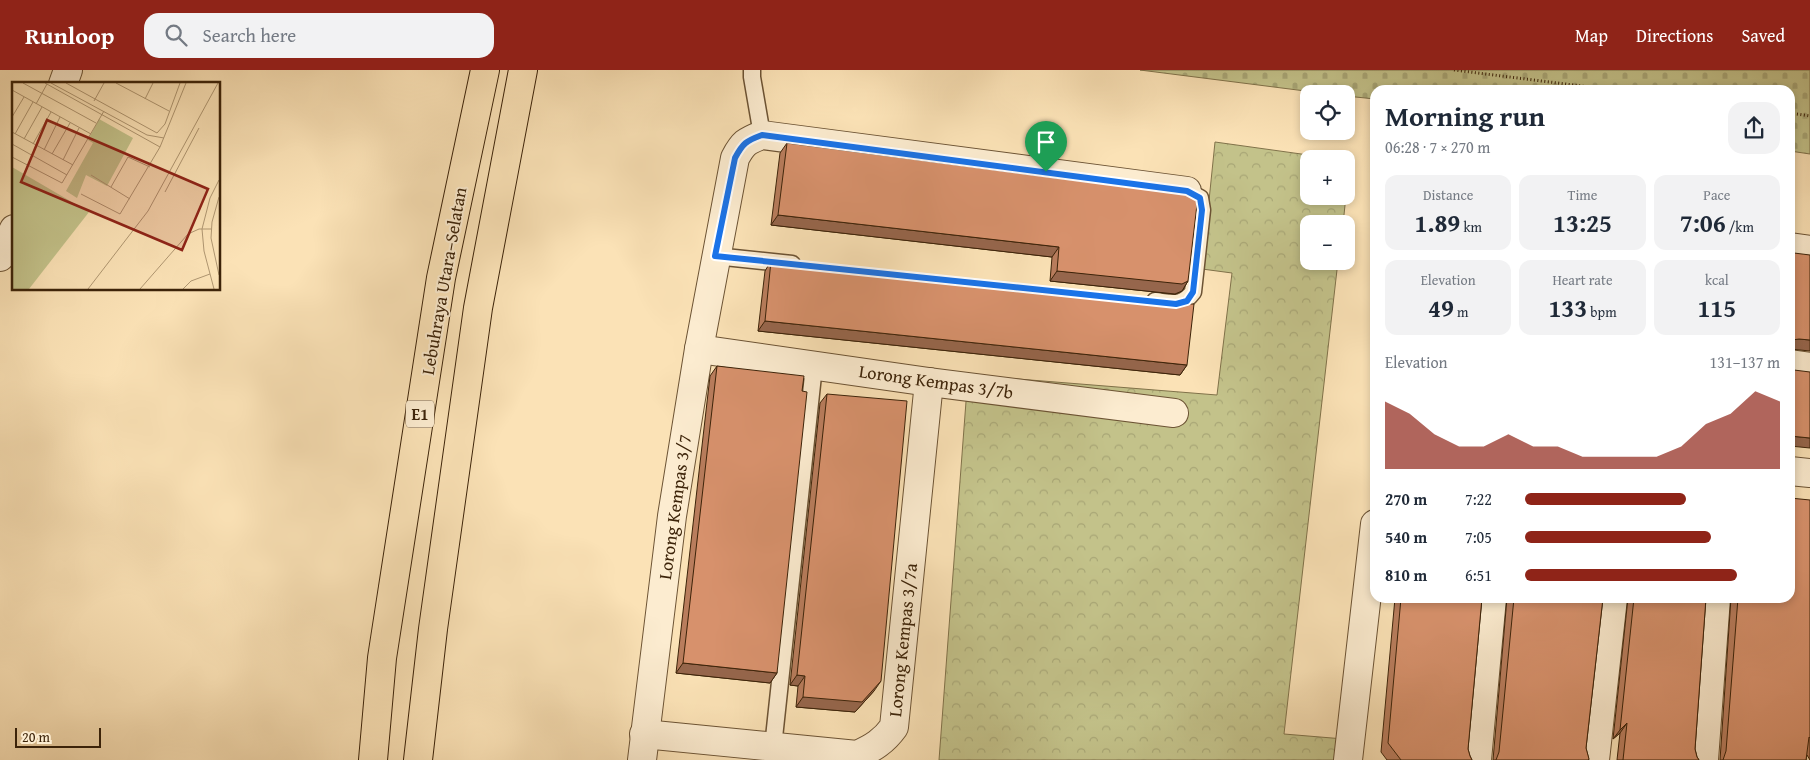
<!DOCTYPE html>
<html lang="en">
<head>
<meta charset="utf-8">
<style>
  :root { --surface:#fff; --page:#f2f2f3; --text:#1f2937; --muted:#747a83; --accent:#8f2418 }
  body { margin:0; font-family:"Gentium Book Plus",serif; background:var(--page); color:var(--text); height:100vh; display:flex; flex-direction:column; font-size:19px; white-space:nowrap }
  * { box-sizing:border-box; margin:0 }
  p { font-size:16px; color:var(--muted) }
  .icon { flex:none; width:28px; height:28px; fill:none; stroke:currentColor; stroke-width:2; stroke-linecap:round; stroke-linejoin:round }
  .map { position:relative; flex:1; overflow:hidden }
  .panel { position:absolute; left:1370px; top:15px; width:425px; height:518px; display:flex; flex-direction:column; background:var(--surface); border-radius:15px; box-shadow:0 2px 8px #0003 }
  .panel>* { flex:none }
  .fabs { position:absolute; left:1300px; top:15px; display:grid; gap:10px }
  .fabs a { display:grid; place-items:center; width:55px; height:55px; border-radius:10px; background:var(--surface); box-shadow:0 2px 8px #0003; font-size:25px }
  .scale { position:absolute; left:15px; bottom:12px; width:86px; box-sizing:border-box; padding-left:5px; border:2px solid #3c2309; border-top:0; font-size:14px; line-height:18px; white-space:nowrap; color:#3c2309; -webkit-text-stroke:4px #fcecd0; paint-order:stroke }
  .pin { position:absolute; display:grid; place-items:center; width:42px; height:42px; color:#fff; margin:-51px -21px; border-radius:50% 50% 50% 0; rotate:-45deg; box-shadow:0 0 5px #0007 }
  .pin .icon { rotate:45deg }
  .round { display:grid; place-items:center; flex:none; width:52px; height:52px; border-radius:15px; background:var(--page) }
  .head { display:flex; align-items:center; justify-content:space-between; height:85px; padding:0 15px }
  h1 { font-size:28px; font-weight:600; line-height:38px }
  .stats { display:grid; grid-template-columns:repeat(3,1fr); gap:8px; height:85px; padding:5px 15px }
  .stats div { display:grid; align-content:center; border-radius:12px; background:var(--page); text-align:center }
  .stats b { font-size:25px; font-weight:600 }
  .stats small { font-size:14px; font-weight:400 }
  .stats p { font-size:14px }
  .chart { height:140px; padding:10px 15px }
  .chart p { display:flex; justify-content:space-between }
  .chart svg { width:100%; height:90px; margin-top:5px; fill:var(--accent); opacity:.7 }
  ul { padding:0 15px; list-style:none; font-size:16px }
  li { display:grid; grid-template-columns:80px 60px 1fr; align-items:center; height:38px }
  li i { height:12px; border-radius:6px; background:var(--accent) }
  header { display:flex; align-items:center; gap:30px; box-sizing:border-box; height:70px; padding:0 25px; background:var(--accent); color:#fff }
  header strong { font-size:24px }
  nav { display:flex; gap:28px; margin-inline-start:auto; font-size:18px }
  .search { width:350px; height:45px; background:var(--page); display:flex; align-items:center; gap:12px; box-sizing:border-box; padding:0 18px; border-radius:15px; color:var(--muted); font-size:19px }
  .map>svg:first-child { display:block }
  .cemetery { fill:url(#cemetery-stones); stroke:#80724a }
  .park { fill:url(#park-crowns); stroke:#80724a }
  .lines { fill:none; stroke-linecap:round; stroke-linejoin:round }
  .service-casing { stroke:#6c5334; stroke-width:19 }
  .minor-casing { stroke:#6c5334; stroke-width:30 }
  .motorway-casing { stroke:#3c2309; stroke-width:30 }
  .path { stroke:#3c2309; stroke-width:3; stroke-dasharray:1 2.5; stroke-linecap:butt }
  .service { stroke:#fcecd0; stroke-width:16 }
  .minor { stroke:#fcecd0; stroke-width:28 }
  .motorway { stroke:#fbe2b6; stroke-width:28 }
  .wall { fill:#b97d5d; stroke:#3c2309 }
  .shaded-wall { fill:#96664c; stroke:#3c2309 }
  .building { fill:#d7916c; stroke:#3c2309 }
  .route-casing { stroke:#fff; stroke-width:10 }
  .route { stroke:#1a73e8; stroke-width:6 }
  .labels { text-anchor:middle; stroke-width:4; stroke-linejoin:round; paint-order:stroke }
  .shield { fill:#fcecd0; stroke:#765f45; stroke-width:1 }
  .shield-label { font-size:16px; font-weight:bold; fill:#3c2309 }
  .street-label { font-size:18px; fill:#3c2309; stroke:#fcecd0 }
  .inset-road { fill:none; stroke:#af9671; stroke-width:1 }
  .view { fill:#8f2418; fill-opacity:0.15; stroke:#8f2418; stroke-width:2.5 }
  .inset-edge { fill:none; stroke:#3c2309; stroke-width:2.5 }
</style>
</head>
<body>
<header>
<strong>Runloop</strong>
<div class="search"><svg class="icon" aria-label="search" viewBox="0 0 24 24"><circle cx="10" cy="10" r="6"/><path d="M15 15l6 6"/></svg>Search here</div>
<nav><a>Map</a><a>Directions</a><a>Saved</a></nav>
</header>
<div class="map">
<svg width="1810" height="690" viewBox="0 0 1810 690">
  <defs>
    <pattern id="cemetery-stones" width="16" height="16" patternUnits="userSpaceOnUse" patternTransform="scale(1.25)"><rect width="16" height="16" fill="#c3c28a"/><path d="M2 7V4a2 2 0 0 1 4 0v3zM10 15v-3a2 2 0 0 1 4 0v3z" fill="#a8a676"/></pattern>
    <pattern id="park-crowns" width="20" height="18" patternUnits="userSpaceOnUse" patternTransform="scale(1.25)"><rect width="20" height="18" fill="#c3c28a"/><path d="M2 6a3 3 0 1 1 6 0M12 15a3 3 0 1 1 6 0" fill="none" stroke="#a8a676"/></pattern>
  </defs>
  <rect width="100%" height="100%" fill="#fbe2b6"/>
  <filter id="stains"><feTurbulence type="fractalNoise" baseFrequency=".004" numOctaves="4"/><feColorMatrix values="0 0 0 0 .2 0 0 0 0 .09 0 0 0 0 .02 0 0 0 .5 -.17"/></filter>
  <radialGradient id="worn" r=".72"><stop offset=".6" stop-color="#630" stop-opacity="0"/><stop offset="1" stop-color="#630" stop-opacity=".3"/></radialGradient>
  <path class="cemetery" d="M1140,0h670v84l-20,-3v-61h-415v9l-29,-3v-2h-17z"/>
  <path class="park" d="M1215,72l122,17h-28v37h37l-3,28h-34v37h29l-54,473 60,5 -2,21h-403l29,-385 249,20 15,-122 -30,-4z"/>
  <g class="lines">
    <g class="service-casing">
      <g id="service">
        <path d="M752,0v7l10,58"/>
        <path d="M715,186l77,8"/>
        <path d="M1155,231c17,2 27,6 38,-9l9,-82 -2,-12 -13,-7"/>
        <path d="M773,677l41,-381"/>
      </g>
    </g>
    <g class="minor-casing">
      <g id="minor">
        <path d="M63,14l5,-14"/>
        <path d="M1790,177l20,3"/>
        <path d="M0,187l14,-28"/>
        <path d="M699,279l230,33 245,31"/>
        <path d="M1790,294l20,3"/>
        <path d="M1790,401l20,2"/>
        <path d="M644,664l213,21c16,-7 27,-14 37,-28l35,-345"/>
        <path d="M642,690l30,-244 27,-167 36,-191c8,-15 11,-17 27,-23l425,56"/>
        <path d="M1348,690l27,-236"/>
        <path d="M1477,690l15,-162"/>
        <path d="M1595,690l18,-162"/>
        <path d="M1704,690l12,-162"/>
      </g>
    </g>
    <g class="motorway-casing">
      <g id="motorway">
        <path d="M373,690l9,-102 59,-380 44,-208"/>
        <path d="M418,690l15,-131 45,-321 45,-238"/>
      </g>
    </g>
    <g class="path">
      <path d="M1454,0l159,20"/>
      <path d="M1790,43l20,3"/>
    </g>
    <use href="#service" class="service"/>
    <use href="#minor" class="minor"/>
    <use href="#motorway" class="motorway"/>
  </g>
  <g class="wall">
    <path d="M787,73l401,138 -6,10 -7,3 -125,-13 2,-24 -281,-32 9,-72z"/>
    <path d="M771,191l416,104 -7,10 -422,-44 7,-60z"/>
    <path d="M717,296l60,307 -7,10 -94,-10 34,-297z"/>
    <path d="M827,324l47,297 -19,21 -59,-5 2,-21 -8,-1 30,-282z"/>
    <path d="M1810,430v260l-3,-5 -1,5h-86l11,-162h59z"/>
    <path d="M1395,528h87l-14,151 2,7 2,4h-85l-6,-8z"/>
    <path d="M1507,528h96l-17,150 3,12h-96z"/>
    <path d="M1628,528h78l-11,151 2,8 2,3h-82l3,-27 -7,6z"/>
  </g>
  <g class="shaded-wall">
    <path d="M778,145l281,32 -7,10 -281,-32z"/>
    <path d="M1057,201l131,10 -6,10 -7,3 -125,-13z"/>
    <path d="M765,251l422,44 -7,10 -422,-44z"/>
    <path d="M1799,269l11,1v11l-20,-2v-8l2,-1z"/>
    <path d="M1790,366l20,2v10l-20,-2z"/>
    <path d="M683,593l94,10 -7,10 -94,-10z"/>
    <path d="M797,605l8,1 -7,10 -8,-1z"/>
    <path d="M881,611l-7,10 -19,21 -59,-5 7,-10z"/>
    <path d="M1627,653l-7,10 -7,6 7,-9z"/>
  </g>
  <g class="building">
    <path d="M787,73l411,53 -10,85 -6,3 -125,-13 2,-24 -281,-32z"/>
    <path d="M1790,181l4,2 16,2v85l-11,-1 -7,1 -2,1z"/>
    <path d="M771,191l411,43h12l-7,61 -422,-44z"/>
    <path d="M717,296l87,10 -2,15 5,1 -30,281 -94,-10z"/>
    <path d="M1790,298l4,2 16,2v66l-20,-2z"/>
    <path d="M827,324l80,7 -26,280 -19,21 -59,-5 2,-21 -8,-1z"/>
    <path d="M1790,428l20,2v238l-1,-1 -3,23h-83l3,-9 12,-153h52z"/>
    <path d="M1401,528h81l-14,151 2,7 2,4h-71l-13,-17z"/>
    <path d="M1514,528h89l-17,150 3,11 -1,1h-92l3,-8z"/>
    <path d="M1634,528h72l-11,151 2,8 2,3h-76l4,-37 -7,7z"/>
  </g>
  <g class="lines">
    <g class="route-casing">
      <path id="route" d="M762,65l425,56 13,7 2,12 -9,82 -6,9 -11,3 -461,-48 20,-98c8,-15 11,-17 27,-23z"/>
    </g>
    <use href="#route" class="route"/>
  </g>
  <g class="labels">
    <rect class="shield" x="406" y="330.5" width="28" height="27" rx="4"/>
    <g class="shield-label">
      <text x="420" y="350">E1</text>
    </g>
    <g class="street-label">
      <text transform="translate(444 211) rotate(-80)" y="6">Lebuhraya Utara–Selatan</text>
      <text transform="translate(936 312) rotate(8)" y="6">Lorong Kempas 3/7b</text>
      <text transform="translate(675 437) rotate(-82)" y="6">Lorong Kempas 3/7</text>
      <text transform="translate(903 570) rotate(-84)" y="6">Lorong Kempas 3/7a</text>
    </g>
  </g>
  <g transform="translate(12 12)">
    <rect width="208" height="208" fill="#fbe2b6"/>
    <path d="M0,85l77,45 -60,77h-17z" fill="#c3c28a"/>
    <path d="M87,37l34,19 -26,48 -21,-11 -9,23 -11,-7 27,-48 -5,-3z" fill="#c3c28a"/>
    <path class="inset-road" d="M11,1l73,40M33,1l115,64M39,1l96,52 17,3M54,1l91,50 8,-9 15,-41M104,1l53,28M0,8l79,44M133,17l8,-16M82,19l10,-18M24,22l11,-20M0,35l12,-20M0,50l61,33M3,52l18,-32M12,57l18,-32M0,62l55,31M21,62l18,-32M32,68l16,-33M40,72l18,-31M0,75l50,26 42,-72M51,78l16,-32M79,93l39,24M99,105l17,-30 22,10M153,110l34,-64M69,112l39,20 40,-67 26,-64M207,115l-7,25 -1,16 8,37M76,207l60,-78 70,-128M128,207l48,-55 11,-5h12M171,207l8,-8 19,-7M202,207l-10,-38 -2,-22 8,-31 9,-18"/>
    <path class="view" d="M35,38l161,69 -26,61 -161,-68z"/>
    <rect width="208" height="208" class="inset-edge"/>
  </g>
  <rect width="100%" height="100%" filter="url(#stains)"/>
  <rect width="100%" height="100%" fill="url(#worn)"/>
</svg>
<div class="fabs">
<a><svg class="icon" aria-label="locate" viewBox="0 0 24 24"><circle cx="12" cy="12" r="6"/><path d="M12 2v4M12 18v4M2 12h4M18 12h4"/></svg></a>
<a>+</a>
<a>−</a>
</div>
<div class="scale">20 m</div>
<div class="pin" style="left:1046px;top:102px;background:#1e9e55"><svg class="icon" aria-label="arrive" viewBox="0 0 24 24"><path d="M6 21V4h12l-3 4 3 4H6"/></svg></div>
<section class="panel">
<div class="head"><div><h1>Morning run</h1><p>06:28 · 7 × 270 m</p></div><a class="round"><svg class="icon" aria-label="share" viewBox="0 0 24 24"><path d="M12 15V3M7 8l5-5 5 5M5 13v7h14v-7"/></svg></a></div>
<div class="stats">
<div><p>Distance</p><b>1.89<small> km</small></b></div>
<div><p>Time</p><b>13:25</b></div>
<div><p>Pace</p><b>7:06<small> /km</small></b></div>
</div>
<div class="stats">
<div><p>Elevation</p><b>49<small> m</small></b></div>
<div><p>Heart rate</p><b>133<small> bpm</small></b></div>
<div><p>kcal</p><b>115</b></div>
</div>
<div class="chart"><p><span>Elevation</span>131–137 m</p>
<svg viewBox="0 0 160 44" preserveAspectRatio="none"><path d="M0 44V11L10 17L20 27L30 33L40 33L50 27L60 33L70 33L80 38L90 38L100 38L110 38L120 33L130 22L140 17L150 6L160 11V44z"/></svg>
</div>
<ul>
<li><b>270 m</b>7:22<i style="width:63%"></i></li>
<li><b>540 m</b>7:05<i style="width:73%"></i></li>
<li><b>810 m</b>6:51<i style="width:83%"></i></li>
</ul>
</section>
</div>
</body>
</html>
